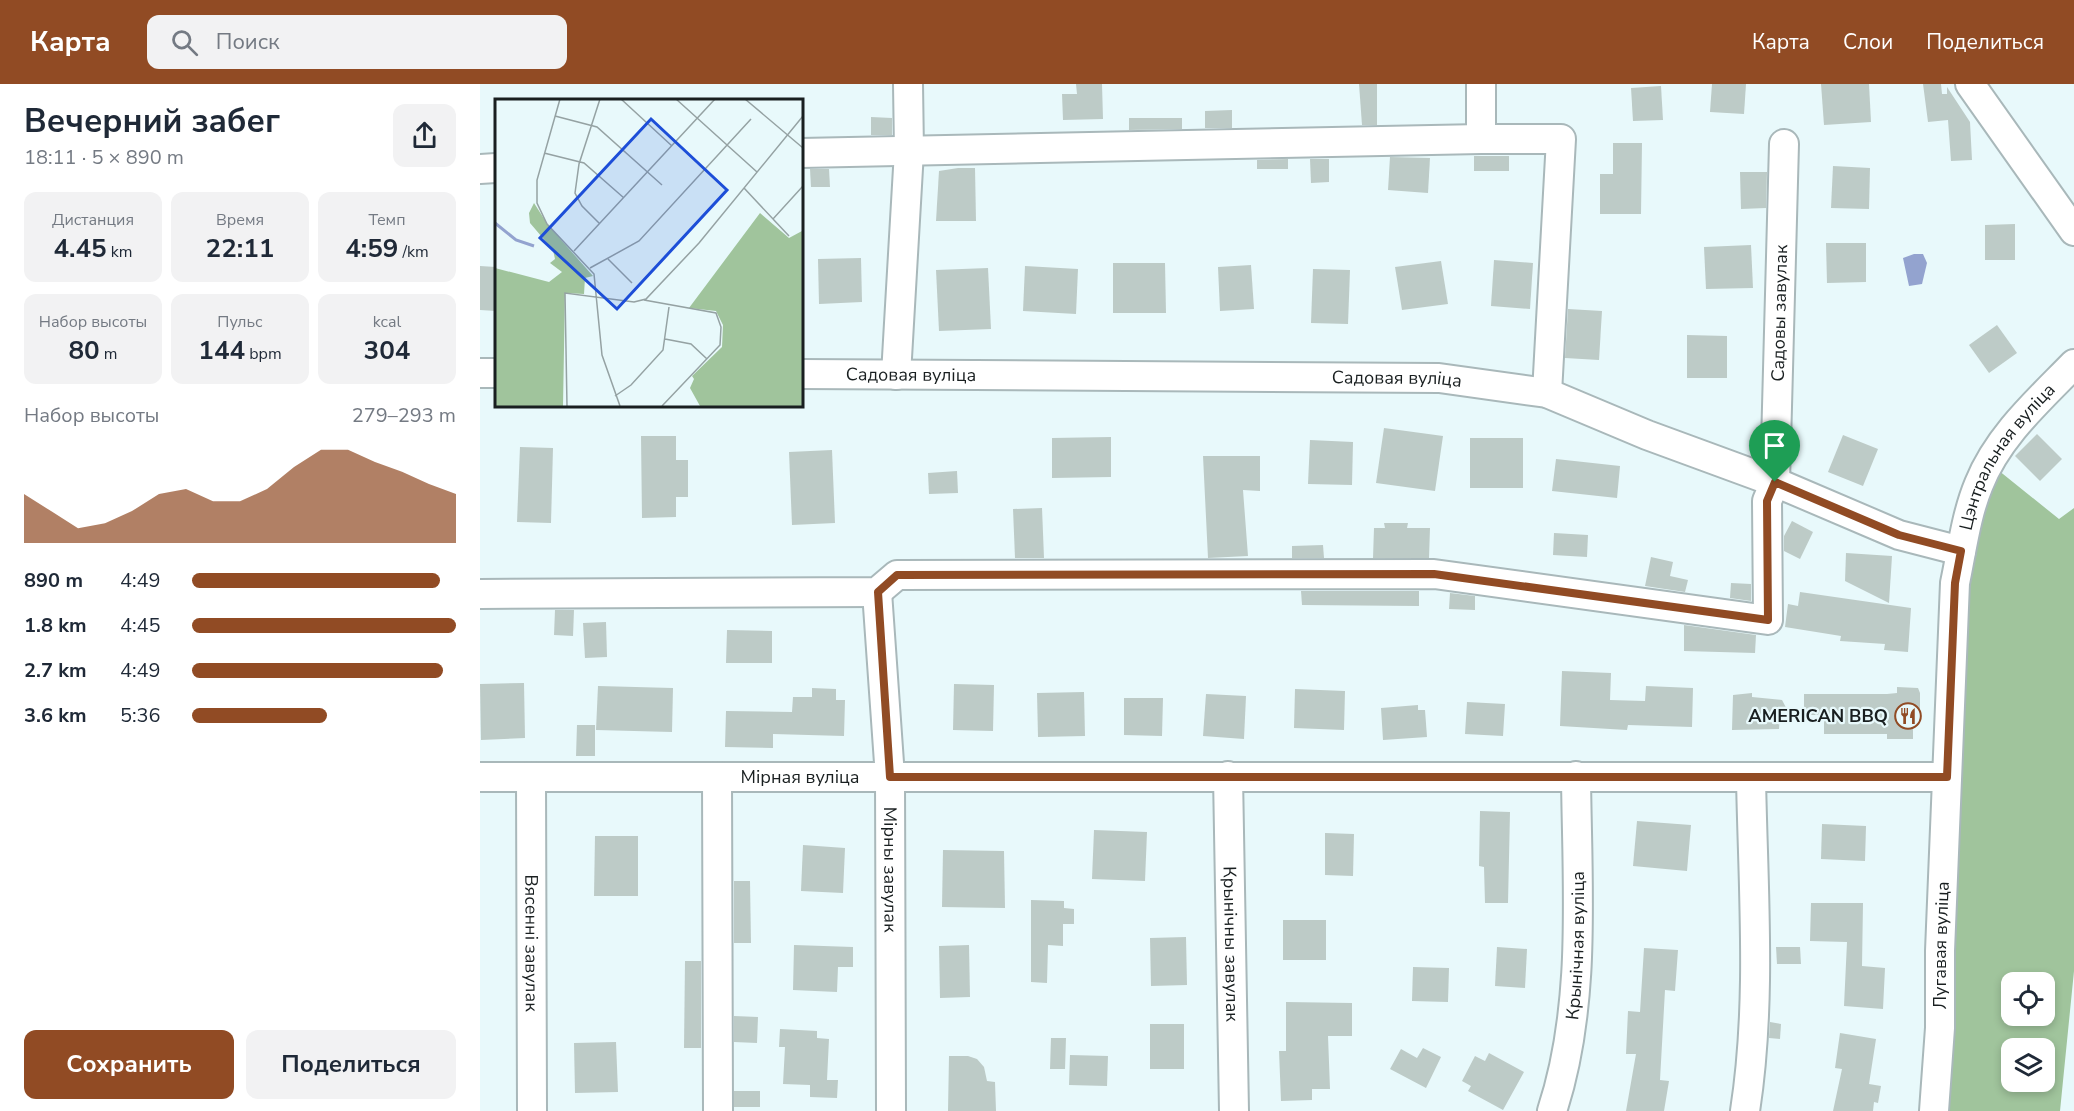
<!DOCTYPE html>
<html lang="ru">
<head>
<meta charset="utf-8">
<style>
  :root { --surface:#fff; --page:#f2f2f3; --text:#1f2937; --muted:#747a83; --accent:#914b24 }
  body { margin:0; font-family:"Nunito Sans",sans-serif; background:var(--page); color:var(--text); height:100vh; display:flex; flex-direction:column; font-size:22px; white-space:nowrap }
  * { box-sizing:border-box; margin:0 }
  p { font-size:20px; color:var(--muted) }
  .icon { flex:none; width:33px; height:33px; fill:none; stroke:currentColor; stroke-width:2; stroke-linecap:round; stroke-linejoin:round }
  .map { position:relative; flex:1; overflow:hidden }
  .side { display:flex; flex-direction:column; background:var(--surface); width:480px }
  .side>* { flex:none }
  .buttons { position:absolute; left:1521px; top:888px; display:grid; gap:12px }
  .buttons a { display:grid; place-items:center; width:54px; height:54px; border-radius:12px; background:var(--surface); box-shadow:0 3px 9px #0003; font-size:30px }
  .pin { position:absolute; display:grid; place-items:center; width:51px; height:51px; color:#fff; margin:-62px -26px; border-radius:50% 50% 50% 0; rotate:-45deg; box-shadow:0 0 6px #0007 }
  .pin .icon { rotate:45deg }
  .round { display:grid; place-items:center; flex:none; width:63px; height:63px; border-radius:12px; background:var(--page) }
  .headline { display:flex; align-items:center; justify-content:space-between; height:102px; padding:0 24px }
  h1 { font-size:33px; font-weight:700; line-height:45px }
  .metrics { display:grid; grid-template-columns:repeat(3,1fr); gap:9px; height:102px; padding:6px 24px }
  .metrics div { display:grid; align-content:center; border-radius:12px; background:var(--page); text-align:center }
  .metrics b { font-size:26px; font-weight:700 }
  .metrics small { font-size:16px; font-weight:400 }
  .metrics p { font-size:16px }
  .chart { height:168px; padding:12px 24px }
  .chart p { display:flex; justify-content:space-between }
  .chart svg { width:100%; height:108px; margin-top:6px; fill:var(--accent); opacity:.7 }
  .cta { display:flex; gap:12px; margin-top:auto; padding:12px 24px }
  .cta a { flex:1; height:69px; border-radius:12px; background:var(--accent); color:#fff; font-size:24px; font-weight:700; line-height:69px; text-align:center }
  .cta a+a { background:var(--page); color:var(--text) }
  ul { padding:0 24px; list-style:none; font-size:20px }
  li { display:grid; grid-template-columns:96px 72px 1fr; align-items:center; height:45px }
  li i { height:15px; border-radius:8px; background:var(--accent) }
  header { display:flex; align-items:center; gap:36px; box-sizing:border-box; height:84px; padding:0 30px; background:var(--accent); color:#fff }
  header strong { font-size:28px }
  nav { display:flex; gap:33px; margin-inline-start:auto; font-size:21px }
  .search { width:420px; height:54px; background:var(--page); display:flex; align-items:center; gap:15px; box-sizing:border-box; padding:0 21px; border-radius:12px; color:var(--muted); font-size:22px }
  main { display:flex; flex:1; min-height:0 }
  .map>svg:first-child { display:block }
  .forest { fill:#a0c49c; fill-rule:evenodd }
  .water { fill:#93a3cf }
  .building { fill:#bdcbc7 }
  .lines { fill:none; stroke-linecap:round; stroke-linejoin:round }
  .minor-casing { stroke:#a9b8ba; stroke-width:32 }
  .minor { stroke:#fff; stroke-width:28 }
  .route-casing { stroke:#fff; stroke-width:12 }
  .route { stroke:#914b24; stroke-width:8 }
  .labels { text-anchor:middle; stroke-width:4.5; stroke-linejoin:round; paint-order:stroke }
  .street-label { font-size:18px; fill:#191f20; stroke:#e8f9fb }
  .poi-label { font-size:18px; font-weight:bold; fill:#191f20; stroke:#e8f9fb; text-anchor:end }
  .inset-river { fill:none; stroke:#93a3cf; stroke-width:3 }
  .inset-road { fill:none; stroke:#95a2a3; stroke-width:1.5 }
  .view { fill:#1d4ed8; fill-opacity:0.15; stroke:#1d4ed8; stroke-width:3 }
  .inset-edge { fill:none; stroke:#191f20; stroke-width:3 }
</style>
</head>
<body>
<header>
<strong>Карта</strong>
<div class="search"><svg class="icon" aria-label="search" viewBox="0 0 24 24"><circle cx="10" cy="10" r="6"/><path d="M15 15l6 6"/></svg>Поиск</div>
<nav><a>Карта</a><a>Слои</a><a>Поделиться</a></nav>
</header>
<main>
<section class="side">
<div class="headline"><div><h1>Вечерний забег</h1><p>18:11 · 5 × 890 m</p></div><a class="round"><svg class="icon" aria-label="share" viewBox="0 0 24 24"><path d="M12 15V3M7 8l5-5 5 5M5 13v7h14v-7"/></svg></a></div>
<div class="metrics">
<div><p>Дистанция</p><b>4.45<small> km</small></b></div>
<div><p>Время</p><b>22:11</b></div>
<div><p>Темп</p><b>4:59<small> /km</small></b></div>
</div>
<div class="metrics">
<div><p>Набор высоты</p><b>80<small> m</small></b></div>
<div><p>Пульс</p><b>144<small> bpm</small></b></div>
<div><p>kcal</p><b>304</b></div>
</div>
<div class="chart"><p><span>Набор высоты</span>279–293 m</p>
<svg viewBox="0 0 160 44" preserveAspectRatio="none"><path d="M0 44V24L10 31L20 38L30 36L40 31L50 24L60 22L70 27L80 27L90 22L100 13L110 6L120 6L130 11L140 15L150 20L160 24V44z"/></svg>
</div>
<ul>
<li><b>890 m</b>4:49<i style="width:94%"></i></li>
<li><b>1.8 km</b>4:45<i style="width:100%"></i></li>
<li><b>2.7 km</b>4:49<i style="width:95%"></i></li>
<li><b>3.6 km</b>5:36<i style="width:51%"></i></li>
</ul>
<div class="cta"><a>Сохранить</a><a>Поделиться</a></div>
</section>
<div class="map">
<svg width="1594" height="1027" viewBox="0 0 1594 1027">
  <rect width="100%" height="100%" fill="#e8f9fb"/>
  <path class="forest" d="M1518,386l61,49 15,-11v463l-14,140h-120l27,-547zM1532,898h32v34h-32zM1532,964h32v34h-32z"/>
  <path class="water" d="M1434,170h9l4,9 -5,21 -13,2 -6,-28z"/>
  <g class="building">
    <path d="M596,0h26l1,35 -40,1 -1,-26h15z"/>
    <path d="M879,0h18v41h-15z"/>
    <path d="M1232,0h34l-2,30 -34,-2z"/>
    <path d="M1341,0h48l2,38 -47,3z"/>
    <path d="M1443,0h18l1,10h5v-7l23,35 2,38 -21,1 -3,-41 -20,2z"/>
    <path d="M1181,2l2,34 -30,1 -2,-33z"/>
    <path d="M752,26v18h-27v-17z"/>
    <path d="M391,33l21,1v17h-21z"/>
    <path d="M649,34h53v11l-53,1z"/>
    <path d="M1133,59h29l-1,71h-41v-40h13z"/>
    <rect x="994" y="72" width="35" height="15"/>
    <path d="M910,73l40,1 -2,35 -40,-3z"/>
    <path d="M808,75v10h-31v-9z"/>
    <path d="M830,75h19v23l-18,1z"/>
    <path d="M1353,82l37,2 -1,41 -38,-1z"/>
    <path d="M478,84h17l1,53h-40l3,-50z"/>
    <path d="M330,85h19l1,18h-19z"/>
    <path d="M1260,88h27l-1,36 -25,1z"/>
    <path d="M1535,140v36h-30v-35z"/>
    <path d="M1346,159h40v39l-39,1z"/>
    <path d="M1271,161l2,43 -47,1 -2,-42z"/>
    <path d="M381,174l1,44 -43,2 -1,-45z"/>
    <path d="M1014,176l39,3 -3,46 -39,-3z"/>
    <path d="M961,177l7,43 -46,6 -7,-43z"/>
    <path d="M633,179h52l1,50h-53z"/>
    <path d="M771,181l3,44 -34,2 -2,-44z"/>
    <path d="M0,182l16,1v44l-16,-1z"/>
    <path d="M545,182l53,3 -2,45 -53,-3z"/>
    <path d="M508,184l3,61 -52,2 -3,-61z"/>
    <path d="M833,185l37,1 -2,54 -37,-1z"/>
    <path d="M1088,225l34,2 -3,49 -34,-2z"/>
    <path d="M1517,241l20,28 -28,20 -20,-28z"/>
    <path d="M1207,251l40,1v42h-40z"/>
    <path d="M904,344l59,8 -8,55 -59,-8z"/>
    <path d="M1557,350l25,25 -22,22 -25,-25z"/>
    <path d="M1363,351l35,14 -15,37 -35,-14z"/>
    <path d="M161,352h35v24h12v37h-12v20l-34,1z"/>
    <path d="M631,353v40l-59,1v-40z"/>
    <rect x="990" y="354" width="53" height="50"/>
    <path d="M830,356l43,2 -1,43 -44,-1z"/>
    <path d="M40,363l33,1 -2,75 -34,-1z"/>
    <path d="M352,366l3,73 -43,2 -3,-73z"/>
    <path d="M723,372h57v35l-17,-1 5,66 -40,2z"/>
    <path d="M1076,375l64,7 -3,32 -65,-7z"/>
    <path d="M477,387l1,22 -29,1 -1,-21z"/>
    <path d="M562,424l2,50h-29l-2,-49z"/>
    <path d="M1312,437l21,11 -13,27 -16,-8v-15z"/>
    <path d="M904,439h24l-1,5h23l-1,30h-56l1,-30h11z"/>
    <path d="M1074,449l34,2 -1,22 -34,-2z"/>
    <path d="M843,461l1,13h-32v-12z"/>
    <path d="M1366,469l46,3 -3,47 -44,-22z"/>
    <path d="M1171,473l22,5 -3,14 18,4 -3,12 -40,-6z"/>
    <path d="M1251,499l20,1v17l-21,-3z"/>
    <path d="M821,507h118v15l-117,-1z"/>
    <path d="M1320,508l111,16 -3,44 -24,-2 1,-6 -45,-3 1,-5 -56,-9 3,-23 10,2z"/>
    <path d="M970,509l25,3v14l-26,-1z"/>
    <path d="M75,526h19l-1,26 -19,-1z"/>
    <path d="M126,538l1,35 -22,1 -2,-35z"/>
    <path d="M1204,541l72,10 -1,18 -71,-2z"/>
    <path d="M247,546l45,1v32h-46z"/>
    <path d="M1082,587l49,2 -1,27 35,1 1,-15 47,2 -1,39 -64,-2 -1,5 -67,-4z"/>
    <path d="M44,599l1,55 -44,2 -1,-56z"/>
    <path d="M474,600l40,1 -1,46 -40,-1z"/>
    <path d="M118,602l75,2 -1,44 -76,-2z"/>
    <path d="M1417,603l21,1 2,5v29h-7v17h-26v-5h-63v-19h-20v-21h83l10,-1z"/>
    <path d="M332,604l24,1v11h9l-1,36 -71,-2v14l-48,-1 1,-36 66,1 1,-15h19z"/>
    <path d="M815,605l50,2 -1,39 -50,-2z"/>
    <path d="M604,608l1,44 -47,1 -1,-44z"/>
    <path d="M1272,609v4l30,3 8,15h-10l-1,14 -47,1 1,-35z"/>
    <path d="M726,610l40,2 -2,43 -41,-3z"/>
    <path d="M644,614h39l-1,38 -38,-1z"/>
    <path d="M987,618l38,2 -2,32 -38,-2z"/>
    <path d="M938,621v5h7l2,27 -44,3 -2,-32z"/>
    <path d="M97,641h18v31h-19z"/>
    <path d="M1000,727l30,1 -2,91h-23l-1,-36 -5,-1z"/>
    <path d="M1157,737l54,4 -4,46 -54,-5z"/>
    <path d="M1342,740l44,2 -1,35 -44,-2z"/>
    <path d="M614,746l53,2 -2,49 -53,-2z"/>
    <path d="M845,749l29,1 -1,42 -28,-1z"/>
    <path d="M115,752h43v60h-44z"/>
    <path d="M323,761l42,3 -2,45 -42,-2z"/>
    <path d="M463,766l61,1 1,57 -63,-1z"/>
    <path d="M254,797h16l1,62h-17z"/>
    <path d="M551,816l33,1v7l10,1v15h-11v22l-15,-1 -1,38 -16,-1z"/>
    <path d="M1331,819h52l-1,63 23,2 -2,41 -39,-3 3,-64 -37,-1z"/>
    <rect x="803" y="836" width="43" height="40"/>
    <path d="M706,853l1,48 -36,1 -1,-48z"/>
    <path d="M314,861l59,2v20h-15l-1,25 -44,-2z"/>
    <path d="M489,861l1,52 -30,1 -1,-52z"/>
    <path d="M1017,863l30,2 -2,39 -30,-2z"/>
    <path d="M1296,863h24l1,17h-24z"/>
    <path d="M1164,864l34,2 -3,41 -10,-1 -5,90 9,1 -5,30h-38l10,-57h-10l2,-43 12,1z"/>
    <path d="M205,877h16v87h-17z"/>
    <path d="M933,883l36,1 -1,34 -36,-1z"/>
    <path d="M806,918l66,1v33h-24l2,53h-18v11l-31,1 -2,-50h7z"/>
    <path d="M254,932l24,1 -1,26 -23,-1z"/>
    <path d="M1290,938l11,2 -1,15 -11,-1z"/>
    <rect x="670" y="940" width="34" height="45"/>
    <path d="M300,945l37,2v7l12,1 -2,41h11l-1,18 -27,-1v-12l-27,-1 2,-37h-6z"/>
    <path d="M1360,949l36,6 -7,45 12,2 -3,17 -4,-1 -1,9h-40l9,-42 -7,-1z"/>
    <path d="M571,954h15l-1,31h-15z"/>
    <path d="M136,958l2,50 -43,1 -1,-50z"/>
    <path d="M943,964l18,9 -15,31 -36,-19 11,-20 16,9z"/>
    <path d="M1009,969l35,19 -21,38 -35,-19 3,-5 -9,-5 13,-25 10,5z"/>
    <path d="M590,971l38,1 -1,30 -38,-1z"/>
    <path d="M469,972h19l9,3 7,8 3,14 8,1 1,29h-48z"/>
    <rect x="254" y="1007" width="26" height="16"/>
  </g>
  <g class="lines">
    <g class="minor-casing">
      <g id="minor">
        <path d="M1001,0v55h80l-14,254"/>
        <path d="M1490,0l104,147"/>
        <path d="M321,69l680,-14"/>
        <path d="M0,85l16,-1"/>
        <path d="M0,289h16"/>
        <path id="s1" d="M321,290l638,4 108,15 100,42 128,47 124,53 62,16"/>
        <path d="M416,291l13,-224 -1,-67"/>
        <path id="s2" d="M397,508l13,185 1,334"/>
        <path id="s3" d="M0,510l397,-2 20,-17 537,-1 334,46 -1,-119 8,-19 9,-338"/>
        <path id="s4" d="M748,692l6,335"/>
        <path id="s5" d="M0,693h1467"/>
        <path id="s6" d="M51,693l1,334"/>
        <path d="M237,693l1,334"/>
        <path id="s7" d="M1072,1027c35,-106 25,-225 24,-335"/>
        <path d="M1265,1027c17,-109 8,-223 6,-333"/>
        <path id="s8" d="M1454,1027l6,-83v-77l15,-368c7,-33 11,-68 24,-99 19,-48 60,-84 95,-120"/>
      </g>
    </g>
    <use href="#minor" class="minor"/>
  </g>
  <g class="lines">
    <g class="route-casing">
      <path id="route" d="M1295,398l124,53 62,16 -6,32 -8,194h-1057l-12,-185 19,-17 537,-1 334,46 -1,-119z"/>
    </g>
    <use href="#route" class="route"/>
  </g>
  <defs>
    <g id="restaurant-ring" transform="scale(1.35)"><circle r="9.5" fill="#e8f9fb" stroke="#914b24" stroke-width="1.5"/><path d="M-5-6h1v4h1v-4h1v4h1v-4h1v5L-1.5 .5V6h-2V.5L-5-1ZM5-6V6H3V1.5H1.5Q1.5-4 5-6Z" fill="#914b24"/></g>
  </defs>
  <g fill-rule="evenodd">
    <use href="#restaurant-ring" x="1428" y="632"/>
  </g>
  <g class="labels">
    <g class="street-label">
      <text dy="6" stroke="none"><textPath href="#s3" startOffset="1606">Садовы завулак</textPath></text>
      <text dy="6" stroke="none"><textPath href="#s1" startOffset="110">Садовая вуліца</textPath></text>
      <text dy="6" stroke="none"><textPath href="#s1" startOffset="596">Садовая вуліца</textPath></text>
      <text dy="6" stroke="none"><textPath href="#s8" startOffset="668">Цэнтральная вуліца</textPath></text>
      <text dy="6" stroke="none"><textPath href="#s5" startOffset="320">Мірная вуліца</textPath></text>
      <text dy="6" stroke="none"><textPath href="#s2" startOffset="278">Мірны завулак</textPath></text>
      <text dy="6" stroke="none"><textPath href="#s4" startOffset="168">Крынічны завулак</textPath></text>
      <text dy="6" stroke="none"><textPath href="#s6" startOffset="166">Вясенні завулак</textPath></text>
      <text dy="6" stroke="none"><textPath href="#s8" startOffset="166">Лугавая вуліца</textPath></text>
      <text dy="6" stroke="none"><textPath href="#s7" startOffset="168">Крынічная вуліца</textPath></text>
    </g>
    <g class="poi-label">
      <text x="1408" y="638">AMERICAN BBQ</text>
    </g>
  </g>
  <g transform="translate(15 15)">
    <rect width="308" height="308" fill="#e8f9fb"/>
    <path d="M39,104l14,22 45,51 -8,2 -1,16 -19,-1 -2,113h-68v-138l54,14 13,-10 -12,-9 5,-4 -2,-9 -23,-27 -1,-10zM265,114l29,25 13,-7v175h-102l-10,-18 4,-9 -2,-3 30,-29 1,-22 -7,-14 -27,-3z" fill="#a0c49c"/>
    <path class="inset-river" d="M0,124l21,17 18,6"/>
    <path class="inset-road" d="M65,0l-23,81v23l10,21 47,50 8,81 18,51M126,0l51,47M181,0l81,73M250,0l58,49M60,17l42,11 65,58M49,54l40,10 40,35M249,89l29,31 30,-33M278,120l16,17M105,125l-18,-18 -7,-13 4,-29 21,-65M79,152l141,-152M113,160l24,24M95,169l49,-27 112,-122M149,201l72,13 5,14 -1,18 -58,61M170,240l26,5 16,15M120,297l16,-11 32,-35 6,-43M72,307l-2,-113 69,9 12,-3 53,-56 104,-127"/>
    <path class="view" d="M156,20l76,71 -110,119 -77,-71z"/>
    <rect width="308" height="308" class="inset-edge"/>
  </g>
</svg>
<div class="buttons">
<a><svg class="icon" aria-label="locate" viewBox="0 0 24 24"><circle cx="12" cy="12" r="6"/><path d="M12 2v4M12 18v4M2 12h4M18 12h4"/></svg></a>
<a><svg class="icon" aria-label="layers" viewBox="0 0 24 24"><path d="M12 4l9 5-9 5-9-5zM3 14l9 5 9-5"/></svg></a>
</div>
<div class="pin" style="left:1295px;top:398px;background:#1e9e55"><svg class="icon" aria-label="arrive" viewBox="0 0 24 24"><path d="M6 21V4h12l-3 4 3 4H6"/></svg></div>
</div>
</main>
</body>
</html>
